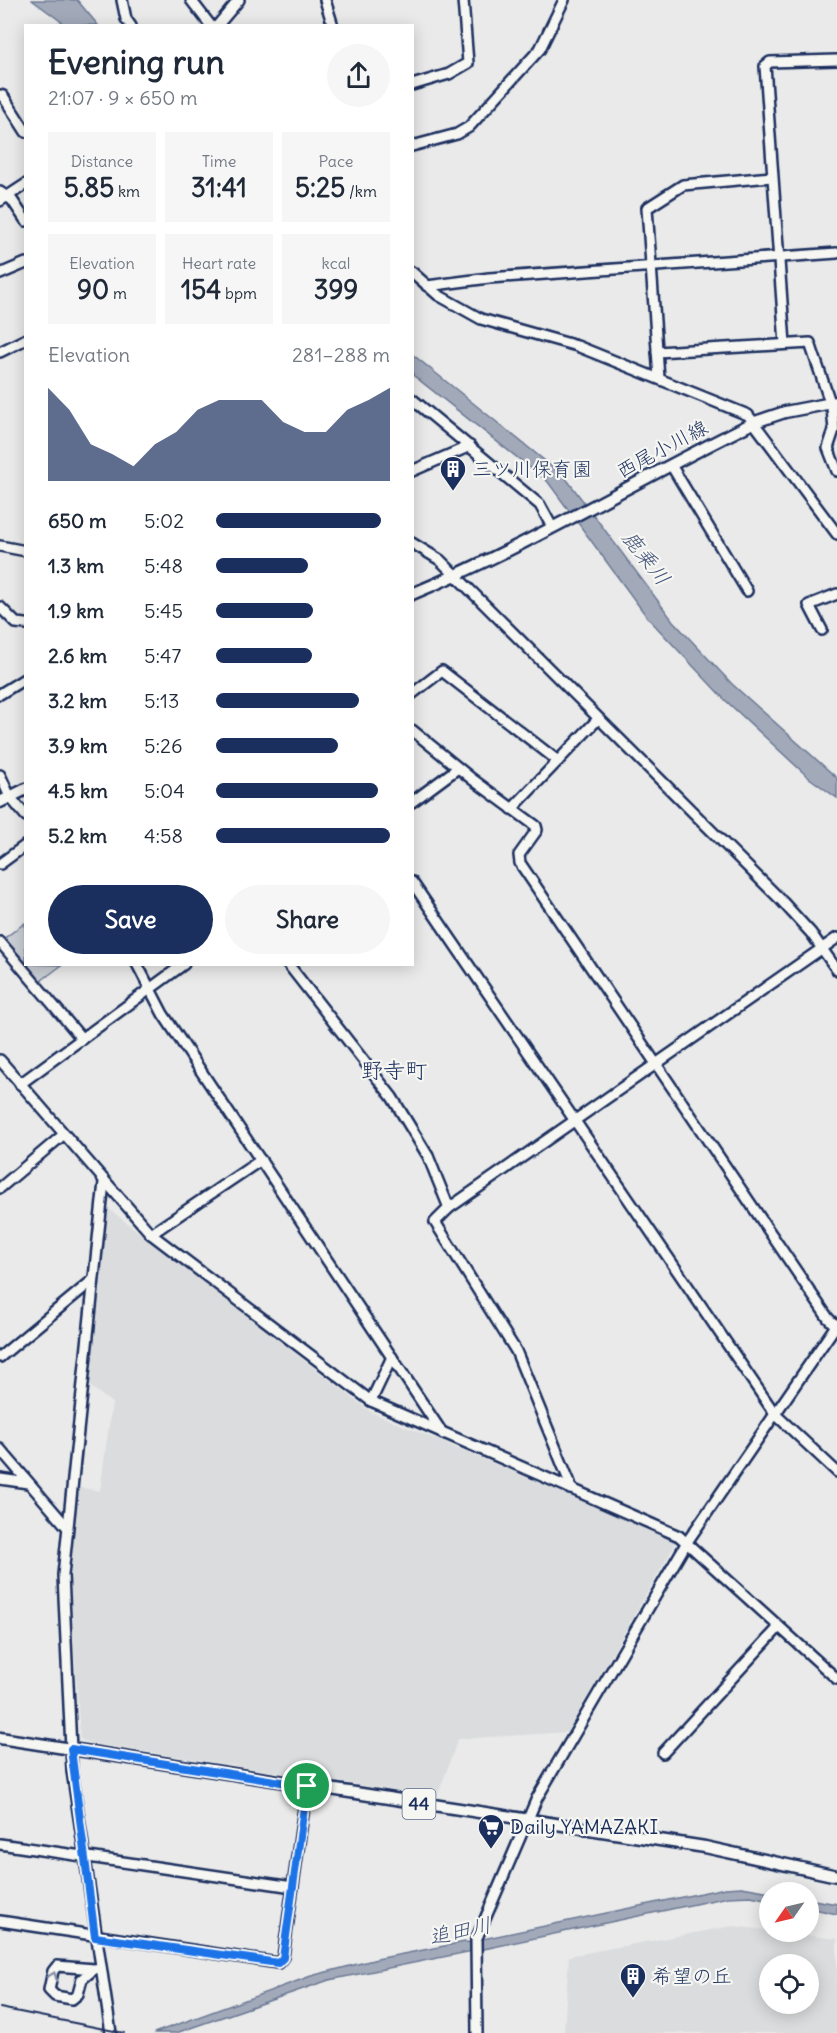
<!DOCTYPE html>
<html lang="en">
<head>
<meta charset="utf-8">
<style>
  :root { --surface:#fff; --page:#f6f6f7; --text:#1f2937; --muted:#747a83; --accent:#1b2f5e }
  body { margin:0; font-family:Delius,"Klee One",sans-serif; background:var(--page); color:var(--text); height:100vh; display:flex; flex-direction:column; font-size:22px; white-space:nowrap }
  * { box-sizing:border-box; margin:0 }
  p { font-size:20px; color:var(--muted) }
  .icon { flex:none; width:33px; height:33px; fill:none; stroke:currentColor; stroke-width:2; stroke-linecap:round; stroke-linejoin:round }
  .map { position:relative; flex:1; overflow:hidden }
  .side { position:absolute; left:24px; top:24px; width:390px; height:942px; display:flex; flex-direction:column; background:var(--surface); border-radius:0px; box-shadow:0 3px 15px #0003 }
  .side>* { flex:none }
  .needle { width:39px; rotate:236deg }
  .tools { position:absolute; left:759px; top:1882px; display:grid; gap:12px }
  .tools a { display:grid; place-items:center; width:60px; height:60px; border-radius:50%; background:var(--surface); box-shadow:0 3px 15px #0003; font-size:30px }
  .pin { position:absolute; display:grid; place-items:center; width:51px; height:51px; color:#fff; margin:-26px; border:3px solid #fff; border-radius:50%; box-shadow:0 2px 6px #0007 }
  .round { display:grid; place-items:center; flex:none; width:63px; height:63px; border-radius:32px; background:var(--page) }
  .summary { display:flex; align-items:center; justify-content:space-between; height:102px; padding:0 24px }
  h1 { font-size:33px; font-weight:700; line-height:45px }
  .figures { display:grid; grid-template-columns:repeat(3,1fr); gap:9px; height:102px; padding:6px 24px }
  .figures div { display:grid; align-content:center; border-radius:0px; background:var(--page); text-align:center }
  .figures b { font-size:26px; font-weight:700 }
  .figures small { font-size:16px; font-weight:400 }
  .figures p { font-size:16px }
  .chart { height:168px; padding:12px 24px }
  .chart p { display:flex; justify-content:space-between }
  .chart svg { width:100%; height:108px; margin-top:6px; fill:var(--accent); opacity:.7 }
  .button { display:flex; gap:12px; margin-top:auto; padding:12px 24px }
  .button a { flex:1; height:69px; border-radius:36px; background:var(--accent); color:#fff; font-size:24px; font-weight:700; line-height:69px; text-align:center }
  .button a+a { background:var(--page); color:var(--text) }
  ul { padding:0 24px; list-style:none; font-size:20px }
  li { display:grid; grid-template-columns:96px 72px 1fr; align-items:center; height:45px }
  li i { height:15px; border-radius:8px; background:var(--accent) }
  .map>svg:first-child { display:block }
  .built { fill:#dadcde; fill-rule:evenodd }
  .green { fill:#caced5; stroke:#727e9a; stroke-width:1.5 }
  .water { fill:#a2aaba; stroke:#6c7995; stroke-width:1.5 }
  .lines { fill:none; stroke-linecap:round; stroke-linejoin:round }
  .minor-casing { stroke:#1b2f5e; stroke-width:14 }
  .major-casing { stroke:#1b2f5e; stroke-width:15 }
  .minor { stroke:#f6f6f2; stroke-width:9 }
  .major { stroke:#f6f6f2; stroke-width:10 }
  .rail { stroke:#1b2f5e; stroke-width:2 }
  .oneway { stroke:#8892a8 }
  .route-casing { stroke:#fff; stroke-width:12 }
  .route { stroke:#1a73e8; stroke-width:8 }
  .labels { text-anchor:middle; stroke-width:4.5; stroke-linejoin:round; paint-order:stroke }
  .shield { fill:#f6f6f2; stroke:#5d6b8a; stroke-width:1.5 }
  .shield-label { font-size:18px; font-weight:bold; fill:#1b2f5e }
  .street-label { font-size:20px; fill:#1b2f5e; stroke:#f6f6f2 }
  .poi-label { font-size:20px; fill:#1b2f5e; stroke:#f6f6f2; text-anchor:start }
  .water-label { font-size:21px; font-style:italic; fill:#44547a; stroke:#f6f6f2 }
  .quarter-label { font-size:22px; fill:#1b2f5e; stroke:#f6f6f2 }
</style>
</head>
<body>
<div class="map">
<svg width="837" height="2033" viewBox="0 0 837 2033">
  <rect width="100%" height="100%" fill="#e9eae9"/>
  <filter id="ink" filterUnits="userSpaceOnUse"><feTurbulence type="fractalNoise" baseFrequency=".0167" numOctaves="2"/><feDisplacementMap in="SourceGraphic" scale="12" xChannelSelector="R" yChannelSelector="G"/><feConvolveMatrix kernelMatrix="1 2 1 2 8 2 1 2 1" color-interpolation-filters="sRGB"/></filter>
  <g filter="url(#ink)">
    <g class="built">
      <path d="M105,1206l266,206 306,129 -110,191 -109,7 -21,58 -347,-54 -10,-4 -10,-159 6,-93 24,4 12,-88 -25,-19z"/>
      <path d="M733,1926l104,13v94h-273l5,-77zM770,1965h38v39h-38z"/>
    </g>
    <path class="green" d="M25,923l1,41 36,1 -24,18 -36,-43z"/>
    <g class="water">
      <path d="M32,0h45l21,25h-32z"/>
      <path d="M412,354l153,123 108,144 59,63 105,94v20l-29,-21 -84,-78 -77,-82 -99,-135 -135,-107z"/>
      <path d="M742,1887l34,6h-6l-1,7 -18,-4 -23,1 -249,53 -1,-10 247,-52z"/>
      <path d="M808,1899l29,5v10l-28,-6z"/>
      <path d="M465,1942l8,1v8l-144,29 -153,53h-22l157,-57 66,-17z"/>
    </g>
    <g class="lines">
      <g class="minor-casing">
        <g id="minor">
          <path d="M122,0l4,19 5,7"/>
          <path d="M191,0l20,26"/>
          <path d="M325,0l8,26"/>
          <path d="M217,26l22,-26"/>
          <path d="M412,85l37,-11 19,-11 -5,-63"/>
          <path d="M0,95l3,1 23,36"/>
          <path d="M412,146l45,-12 12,-7 71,-78 24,-49"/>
          <path d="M0,192l12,8 14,21"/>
          <path d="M0,201l26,-17"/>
          <path d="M412,272l26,23 43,24 96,27 171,69 89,119"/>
          <path d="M0,274l26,-11"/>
          <path d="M427,286l62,-8 348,-25"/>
          <path d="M785,344l-20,-278 5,-4 67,-2"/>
          <path d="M0,352l26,-13"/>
          <path d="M657,352l153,-9 22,65 2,22 -6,18 9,23"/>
          <path d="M659,378l-12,-170 36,-23 89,-8"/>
          <path d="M412,399l128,106 12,22"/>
          <path d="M671,465l76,126"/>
          <path d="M412,471l58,-25"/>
          <path d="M412,543l28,17 340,339 31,34 26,37"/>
          <path d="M0,546l26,5"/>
          <path d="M0,607l16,16 10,1"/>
          <path d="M822,630l-13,-25 28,-11"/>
          <path d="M0,694l26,-16"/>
          <path d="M412,694l30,-23 116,90"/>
          <path d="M412,730l60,49 64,47 1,4 -18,25 1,8 308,455 8,8"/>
          <path d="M0,775l10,22 16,19"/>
          <path d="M412,802l46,-34"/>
          <path d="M512,809l86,-90"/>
          <path d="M0,864l26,-19"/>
          <path d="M412,882l363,532 62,58"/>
          <path d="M0,942l82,97"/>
          <path d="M137,964l26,50 280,420"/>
          <path d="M288,964l104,133 36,59 21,52"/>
          <path d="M0,1060l151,174 220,167 308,135 158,143"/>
          <path d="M20,1084l164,-120"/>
          <path d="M104,1182l-41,393 9,196 39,262"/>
          <path d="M0,1188l63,-53"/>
          <path d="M151,1234l110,-74"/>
          <path d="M0,1357l93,-77"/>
          <path d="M371,1401l21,-44"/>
          <path d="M0,1449l67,78"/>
          <path d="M0,1479l28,4"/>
          <path d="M570,1489v-6l-54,-132 -81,-129 14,-14 388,-270"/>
          <path d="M663,1753l116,-126"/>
          <path d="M0,1844l293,43"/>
          <path d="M0,1921l278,42 5,-6 24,-171"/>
          <path d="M94,1969l-37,-3 -4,5 -4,19 6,6 17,3 6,-5 4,-15 12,-10 7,-1"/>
          <path d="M477,2033l-1,-93 61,-142 150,-256 150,-218"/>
        </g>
      </g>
      <g class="major-casing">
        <g id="major">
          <path d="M412,594c119,-49 228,-116 343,-172l30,-10 52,-10"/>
          <path d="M0,802l26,-13"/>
          <path d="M0,1738l705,109 132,29"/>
        </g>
      </g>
      <use href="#minor" class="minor"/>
      <use href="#major" class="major"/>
      <path class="rail" d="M0,2008l124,25"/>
    </g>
    <defs><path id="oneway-chevron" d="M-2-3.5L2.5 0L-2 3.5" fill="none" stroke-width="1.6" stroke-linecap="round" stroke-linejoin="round" transform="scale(1.5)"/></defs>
    <use class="oneway" href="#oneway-chevron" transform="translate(53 1976) rotate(-69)"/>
  </g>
  <g class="lines" filter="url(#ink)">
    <g class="route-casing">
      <path id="route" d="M71,1749l236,37 -24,172 -5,5 -183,-26z"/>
    </g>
    <use href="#route" class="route"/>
  </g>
  <defs>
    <g id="building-pin" transform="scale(1.35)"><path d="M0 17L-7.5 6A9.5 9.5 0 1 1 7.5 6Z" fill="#1b2f5e" stroke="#f6f6f2"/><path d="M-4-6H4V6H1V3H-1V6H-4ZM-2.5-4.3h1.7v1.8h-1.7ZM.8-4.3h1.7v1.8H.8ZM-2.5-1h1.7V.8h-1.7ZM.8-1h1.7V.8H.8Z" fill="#fff"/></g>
    <g id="supermarket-pin" transform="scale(1.35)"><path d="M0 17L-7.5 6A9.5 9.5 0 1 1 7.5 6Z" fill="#1b2f5e" stroke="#f6f6f2"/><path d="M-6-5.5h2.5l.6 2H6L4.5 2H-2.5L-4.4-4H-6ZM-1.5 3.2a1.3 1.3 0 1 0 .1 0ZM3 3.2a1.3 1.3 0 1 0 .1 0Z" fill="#fff"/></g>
  </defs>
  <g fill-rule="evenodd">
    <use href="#building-pin" x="453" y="469"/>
    <use href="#supermarket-pin" x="491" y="1827"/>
    <use href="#building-pin" x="633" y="1976"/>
  </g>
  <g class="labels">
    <rect class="shield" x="402.5" y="1789" width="33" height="30" rx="4.5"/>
    <g class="shield-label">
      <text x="419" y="1810">44</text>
    </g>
    <g class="street-label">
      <text transform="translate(662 449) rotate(-28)" y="7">西尾小川線</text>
    </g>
    <g class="poi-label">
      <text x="472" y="476">三ツ川保育園</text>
      <text x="510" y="1834">Daily YAMAZAKI</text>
      <text x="652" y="1983">希望の丘</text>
    </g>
    <g class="water-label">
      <text transform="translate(646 558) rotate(52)" y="7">鹿乗川</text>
      <text transform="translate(460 1931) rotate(-12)" y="7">追田川</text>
    </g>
    <g class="quarter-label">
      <text x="394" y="1078">野寺町</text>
    </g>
  </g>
</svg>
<div class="tools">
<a><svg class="needle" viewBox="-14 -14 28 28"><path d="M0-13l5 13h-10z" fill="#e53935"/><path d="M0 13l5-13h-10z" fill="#747a83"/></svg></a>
<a><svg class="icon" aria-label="locate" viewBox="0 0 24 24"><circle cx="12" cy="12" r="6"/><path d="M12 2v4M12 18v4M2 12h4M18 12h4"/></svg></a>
</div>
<div class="pin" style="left:307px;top:1786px;background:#1e9e55"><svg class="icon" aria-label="arrive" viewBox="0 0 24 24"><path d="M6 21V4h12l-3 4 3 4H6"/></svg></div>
<section class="side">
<div class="summary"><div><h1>Evening run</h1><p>21:07 · 9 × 650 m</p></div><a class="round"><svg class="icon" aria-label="share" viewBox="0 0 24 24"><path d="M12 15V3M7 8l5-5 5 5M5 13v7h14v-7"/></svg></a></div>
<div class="figures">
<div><p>Distance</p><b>5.85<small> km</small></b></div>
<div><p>Time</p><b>31:41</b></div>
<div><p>Pace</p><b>5:25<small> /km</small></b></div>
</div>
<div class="figures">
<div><p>Elevation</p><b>90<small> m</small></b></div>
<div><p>Heart rate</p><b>154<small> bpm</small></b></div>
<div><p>kcal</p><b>399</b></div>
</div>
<div class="chart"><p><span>Elevation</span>281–288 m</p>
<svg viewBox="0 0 160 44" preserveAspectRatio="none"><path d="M0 44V6L10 15L20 29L30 33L40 38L50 29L60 24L70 15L80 11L90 11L100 11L110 20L120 24L130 24L140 15L150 11L160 6V44z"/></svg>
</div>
<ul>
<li><b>650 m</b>5:02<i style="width:95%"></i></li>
<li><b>1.3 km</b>5:48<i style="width:53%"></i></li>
<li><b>1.9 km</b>5:45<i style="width:56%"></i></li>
<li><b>2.6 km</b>5:47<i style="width:55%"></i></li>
<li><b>3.2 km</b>5:13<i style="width:82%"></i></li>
<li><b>3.9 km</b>5:26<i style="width:70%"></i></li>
<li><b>4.5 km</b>5:04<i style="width:93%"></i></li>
<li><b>5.2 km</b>4:58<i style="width:100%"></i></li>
</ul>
<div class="button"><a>Save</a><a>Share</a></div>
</section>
</div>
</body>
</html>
